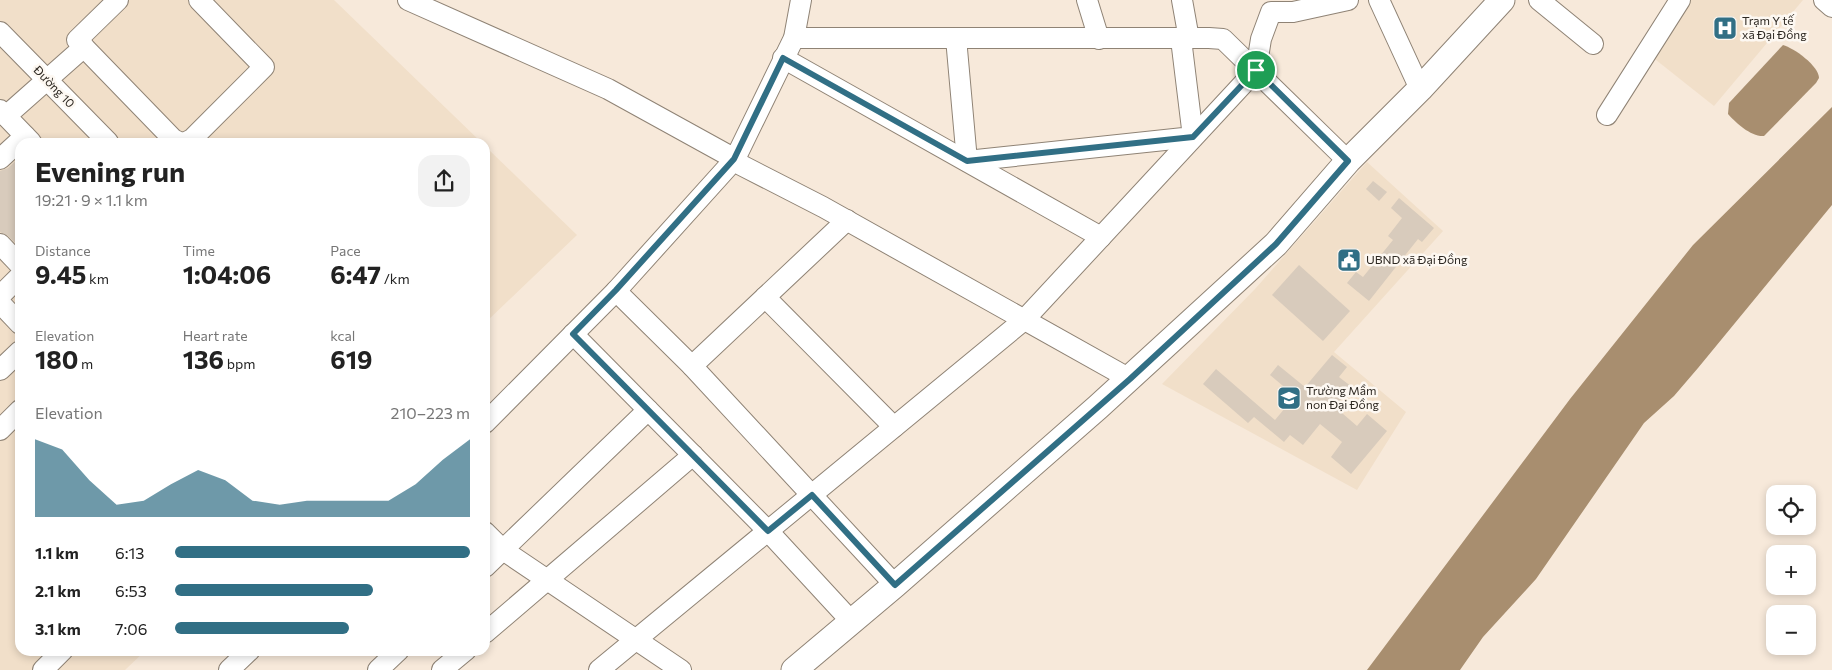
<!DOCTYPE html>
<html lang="en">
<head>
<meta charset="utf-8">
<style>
  :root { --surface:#fff; --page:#f2f2f2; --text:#222; --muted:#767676; --accent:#316f85 }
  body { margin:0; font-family:Commissioner,sans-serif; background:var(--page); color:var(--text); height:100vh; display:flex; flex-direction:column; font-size:19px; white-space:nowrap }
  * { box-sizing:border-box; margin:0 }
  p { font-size:16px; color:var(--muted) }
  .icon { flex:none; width:28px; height:28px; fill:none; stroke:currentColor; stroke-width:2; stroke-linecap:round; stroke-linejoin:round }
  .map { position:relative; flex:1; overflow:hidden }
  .details { position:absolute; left:15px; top:138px; width:475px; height:518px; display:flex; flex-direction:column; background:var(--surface); border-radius:15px; box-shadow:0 2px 8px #0003 }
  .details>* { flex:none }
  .fabs { position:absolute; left:1766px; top:485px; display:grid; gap:10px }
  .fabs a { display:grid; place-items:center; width:50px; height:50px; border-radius:10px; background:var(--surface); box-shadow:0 2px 8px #0003; font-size:25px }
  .pin { position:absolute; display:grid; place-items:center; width:42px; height:42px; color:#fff; margin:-21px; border:2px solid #fff; border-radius:50%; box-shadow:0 1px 5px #0007 }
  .round { display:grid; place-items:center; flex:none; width:52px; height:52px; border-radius:15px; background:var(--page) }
  .headline { display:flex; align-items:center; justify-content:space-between; height:85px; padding:0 20px }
  h1 { font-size:28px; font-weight:700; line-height:38px }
  .stats { display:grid; grid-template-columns:repeat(3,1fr); gap:8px; height:85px; padding:5px 20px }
  .stats div { display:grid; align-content:center }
  .stats b { font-size:25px; font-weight:700 }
  .stats small { font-size:14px; font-weight:400 }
  .stats p { font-size:14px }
  .chart { height:140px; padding:10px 20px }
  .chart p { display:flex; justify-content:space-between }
  .chart svg { width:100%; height:90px; margin-top:5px; fill:var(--accent); opacity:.7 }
  ul { padding:0 20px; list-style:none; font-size:16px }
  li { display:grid; grid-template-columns:80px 60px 1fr; align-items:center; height:38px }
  li i { height:12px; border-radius:6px; background:var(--accent) }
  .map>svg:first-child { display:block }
  .built { fill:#f1dfc9 }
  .water { fill:#a88e6f }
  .building { fill:#d8cbbc }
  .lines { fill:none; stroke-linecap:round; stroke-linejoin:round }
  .minor-casing { stroke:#8f8375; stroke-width:22 }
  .major-casing { stroke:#8f8375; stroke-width:27 }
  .minor { stroke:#fff; stroke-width:20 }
  .major { stroke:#fff; stroke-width:25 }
  .route-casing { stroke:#fff; stroke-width:10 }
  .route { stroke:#316f85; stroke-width:6 }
  .labels { text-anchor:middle; stroke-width:5; stroke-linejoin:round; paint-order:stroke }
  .poi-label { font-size:12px; fill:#2e2923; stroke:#fdf8f2; text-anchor:start }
  .street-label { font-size:12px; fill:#2e2923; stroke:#fdf8f2 }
</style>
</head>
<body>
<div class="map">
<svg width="1832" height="670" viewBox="0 0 1832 670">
  <rect width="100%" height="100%" fill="#f7e9da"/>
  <g class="built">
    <path d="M0,0h334l147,142h-461v508h126l-21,20h-125z"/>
    <path d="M1689,0h114l-89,106 -63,-50z"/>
    <path d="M485,146l92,89 -92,88z"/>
    <path d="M1367,162l76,69 -109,121 72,60 -49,78 -195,-106 93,-95z"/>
  </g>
  <g class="water">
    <path d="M1783,45c11,3 36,21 36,33l-3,5 -52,53c-13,1 -28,-13 -36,-22l1,-11z"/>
    <path d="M1832,107v98l-134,163 -24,28 -30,27 -108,156 -53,58 -23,33h-93l203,-271 123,-154z"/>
  </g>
  <g class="building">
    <path d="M20,157v83l-4,4 -8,-8 -8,-4v-61l8,-3z"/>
    <path d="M1373,181l14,11 -8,9 -13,-12z"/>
    <path d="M1399,198l35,30 -12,14 -4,-3 -49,62 -22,-18 9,-11 7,5 30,-37 -5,-4 14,-18 -11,-10z"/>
    <path d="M1299,265l51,46 -27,30 -51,-46z"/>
    <path d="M1332,355l15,12 -8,10 13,10 -17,20 22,19 10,-12 20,17 -36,43 -20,-17 11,-15 -22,-18 -17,21 -13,-10 -6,7 -30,-25 -6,6 -45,-39 13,-15 59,51 20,-24 -25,-21 8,-10 27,22z"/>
  </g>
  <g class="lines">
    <g class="minor-casing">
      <g id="minor">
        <path d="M118,0l-41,40 96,99 6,3"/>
        <path d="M408,0l200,89 127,70 59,-121 7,-38"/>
        <path d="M1087,0l12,39"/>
        <path d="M1182,0l7,39"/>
        <path d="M1379,0l41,89"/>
        <path d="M1539,0l54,44"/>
        <path d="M1824,0l8,7"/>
        <path d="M0,32l108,110"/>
        <path d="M794,38h415l14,1 125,122"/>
        <path d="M956,38l11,123 226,-24 -12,-98"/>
        <path d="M783,58l318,179"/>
        <path d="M0,110l31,32"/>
        <path d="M1607,115l73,-115"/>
        <path d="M6,116l78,-69"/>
        <path d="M186,142l6,-3 72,-72 -65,-67"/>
        <path d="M0,159l25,-23"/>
        <path d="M0,244l20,21"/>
        <path d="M616,291l76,75 203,219"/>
        <path d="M0,296l20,-20"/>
        <path d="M765,297l129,130"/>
        <path d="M0,303l20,21"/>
        <path d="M573,334l195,197 83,90"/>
        <path d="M692,366l155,-146"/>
        <path d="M0,370l20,-19"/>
        <path d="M485,423l131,-132 119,-132 6,6 82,42 307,172"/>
        <path d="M0,430l20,-20"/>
        <path d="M485,532l18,18 178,120"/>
        <path d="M485,567l163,-157"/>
        <path d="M485,633l208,-178"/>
        <path d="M43,670l20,-20"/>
        <path d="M229,670l21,-20"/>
        <path d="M378,670l21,-20"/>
        <path d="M442,670l24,-20"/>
        <path d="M599,670l425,-350 232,-250 5,-31 10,-27h22l55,-12"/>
      </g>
    </g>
    <g class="major-casing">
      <path id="major" d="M794,670l101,-85 203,-178 178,-163 72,-83 72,-72 82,-89"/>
    </g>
    <use href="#minor" class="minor"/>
    <use href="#major" class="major"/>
  </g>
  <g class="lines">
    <g class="route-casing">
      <path id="route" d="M783,58l184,103 226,-24 63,-67 92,91 -72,83 -146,135 -235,206 -83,-90 -44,36 -195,-197 43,-44 118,-131z"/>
    </g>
    <use href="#route" class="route"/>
  </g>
  <defs>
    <g id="hospital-square" transform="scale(1.25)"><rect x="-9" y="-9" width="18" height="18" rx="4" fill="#316f85" stroke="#fdf8f2"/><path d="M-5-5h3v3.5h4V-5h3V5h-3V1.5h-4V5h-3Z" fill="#fff"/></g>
    <g id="civic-square" transform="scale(1.25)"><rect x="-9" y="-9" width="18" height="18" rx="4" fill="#316f85" stroke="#fdf8f2"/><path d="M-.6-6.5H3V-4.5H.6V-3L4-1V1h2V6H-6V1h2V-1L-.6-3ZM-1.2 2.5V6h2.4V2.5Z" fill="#fff"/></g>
    <g id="school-square" transform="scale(1.25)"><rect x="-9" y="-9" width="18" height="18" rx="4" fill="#316f85" stroke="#fdf8f2"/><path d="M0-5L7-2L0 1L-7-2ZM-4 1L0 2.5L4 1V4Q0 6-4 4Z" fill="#fff"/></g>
  </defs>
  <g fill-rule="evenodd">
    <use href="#hospital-square" x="1725" y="28"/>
    <use href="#civic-square" x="1349" y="260"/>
    <use href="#school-square" x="1289" y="398"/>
  </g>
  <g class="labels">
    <g class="poi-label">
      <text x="1742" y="25">Trạm Y tế<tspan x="1742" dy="14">xã Đại Đồng</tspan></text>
      <text x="1366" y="264">UBND xã Đại Đồng</text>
      <text x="1306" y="395">Trường Mầm<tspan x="1306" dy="14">non Đại Đồng</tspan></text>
    </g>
    <g class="street-label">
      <text transform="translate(54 87) rotate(46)" y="4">Đường 10</text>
    </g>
  </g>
</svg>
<div class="fabs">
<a><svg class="icon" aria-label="locate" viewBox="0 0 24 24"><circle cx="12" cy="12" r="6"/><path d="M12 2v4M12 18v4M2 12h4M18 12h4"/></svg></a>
<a>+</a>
<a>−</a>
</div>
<div class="pin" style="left:1256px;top:70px;background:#1e9e55"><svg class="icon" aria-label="arrive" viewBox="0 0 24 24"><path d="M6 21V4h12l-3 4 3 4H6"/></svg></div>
<section class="details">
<div class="headline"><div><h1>Evening run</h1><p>19:21 · 9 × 1.1 km</p></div><a class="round"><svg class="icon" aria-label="share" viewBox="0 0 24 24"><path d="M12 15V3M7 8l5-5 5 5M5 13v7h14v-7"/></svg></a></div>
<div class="stats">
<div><p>Distance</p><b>9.45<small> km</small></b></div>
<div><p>Time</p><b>1:04:06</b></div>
<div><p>Pace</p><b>6:47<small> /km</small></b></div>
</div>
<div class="stats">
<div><p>Elevation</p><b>180<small> m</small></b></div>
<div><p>Heart rate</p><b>136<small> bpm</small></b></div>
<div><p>kcal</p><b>619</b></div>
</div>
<div class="chart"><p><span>Elevation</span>210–223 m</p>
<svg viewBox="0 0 160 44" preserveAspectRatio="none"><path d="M0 44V6L10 11L20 26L30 38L40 36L50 28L60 21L70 26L80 36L90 38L100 36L110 36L120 36L130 36L140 28L150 16L160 6V44z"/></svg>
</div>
<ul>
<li><b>1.1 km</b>6:13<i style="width:100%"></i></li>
<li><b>2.1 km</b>6:53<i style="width:67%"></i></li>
<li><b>3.1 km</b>7:06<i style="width:59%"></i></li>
</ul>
</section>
</div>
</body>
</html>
